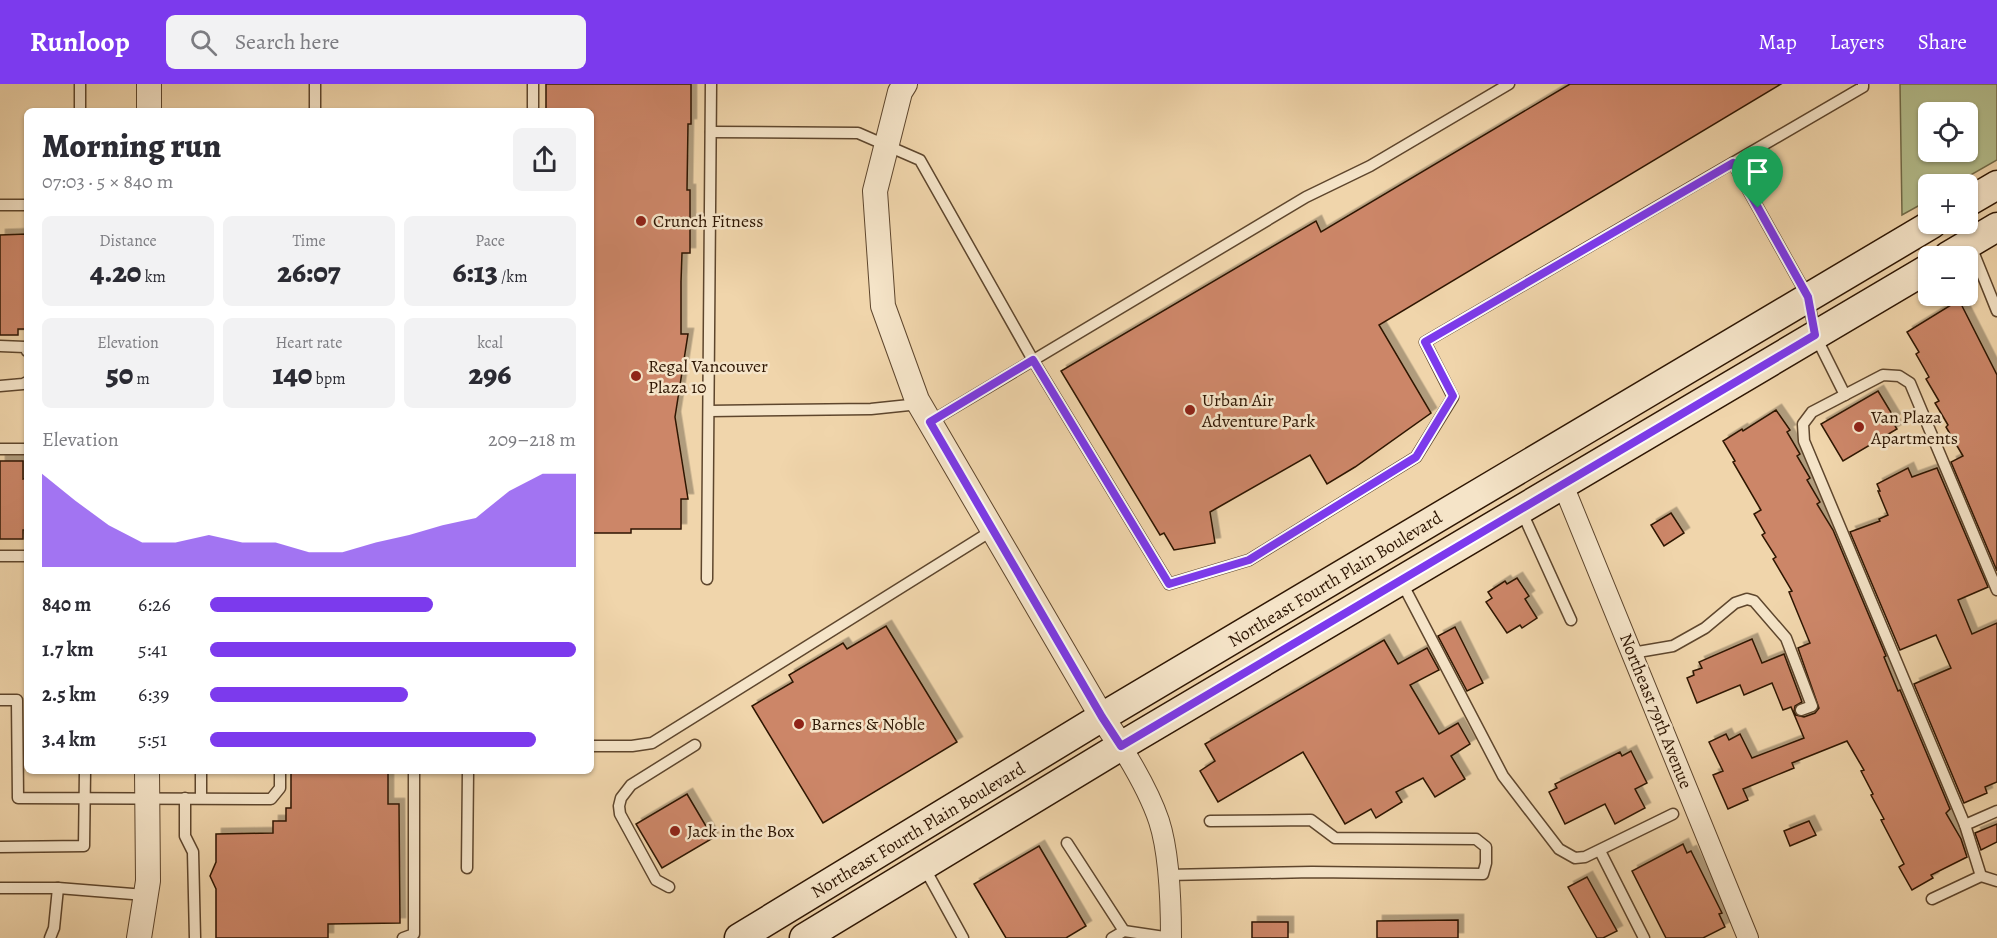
<!DOCTYPE html>
<html lang="en">
<head>
<meta charset="utf-8">
<style>
  :root { --surface:#fff; --page:#f2f2f3; --text:#2b2b33; --muted:#7c7c81; --accent:#7c3aed }
  body { margin:0; font-family:Alegreya,serif; background:var(--page); color:var(--text); height:100vh; display:flex; flex-direction:column; font-size:22px; white-space:nowrap }
  * { box-sizing:border-box; margin:0 }
  p { font-size:20px; color:var(--muted) }
  .icon { flex:none; width:33px; height:33px; fill:none; stroke:currentColor; stroke-width:2; stroke-linecap:round; stroke-linejoin:round }
  .map { position:relative; flex:1; overflow:hidden }
  .side { position:absolute; left:24px; top:24px; width:570px; height:666px; display:flex; flex-direction:column; background:var(--surface); border-radius:9px; box-shadow:0 2px 4px #0004 }
  .side>* { flex:none }
  .fabs { position:absolute; left:1918px; top:18px; display:grid; gap:12px }
  .fabs a { display:grid; place-items:center; width:60px; height:60px; border-radius:9px; background:var(--surface); box-shadow:0 2px 4px #0004; font-size:30px }
  .pin { position:absolute; display:grid; place-items:center; width:51px; height:51px; color:#fff; margin:-62px -26px; border-radius:50% 50% 50% 0; rotate:-45deg; box-shadow:0 0 6px #0007 }
  .pin .icon { rotate:45deg }
  .round { display:grid; place-items:center; flex:none; width:63px; height:63px; border-radius:9px; background:var(--page) }
  .headline { display:flex; align-items:center; justify-content:space-between; height:102px; padding:0 18px }
  h1 { font-size:33px; font-weight:800; line-height:45px }
  .metrics { display:grid; grid-template-columns:repeat(3,1fr); gap:9px; height:102px; padding:6px 18px }
  .metrics div { display:grid; align-content:center; border-radius:9px; background:var(--page); text-align:center }
  .metrics b { font-size:30px; font-weight:800 }
  .metrics small { font-size:16px; font-weight:400 }
  .metrics p { font-size:16px }
  .chart { height:168px; padding:12px 18px }
  .chart p { display:flex; justify-content:space-between }
  .chart svg { width:100%; height:108px; margin-top:6px; fill:var(--accent); opacity:.7 }
  ul { padding:0 18px; list-style:none; font-size:20px }
  li { display:grid; grid-template-columns:96px 72px 1fr; align-items:center; height:45px }
  li i { height:15px; border-radius:8px; background:var(--accent) }
  header { display:flex; align-items:center; gap:36px; box-sizing:border-box; height:84px; padding:0 30px; background:var(--accent); color:#fff }
  header strong { font-size:28px }
  nav { display:flex; gap:33px; margin-inline-start:auto; font-size:21px }
  .search { width:420px; height:54px; background:var(--page); display:flex; align-items:center; gap:15px; box-sizing:border-box; padding:0 21px; border-radius:9px; color:var(--muted); font-size:22px }
  .map>svg:first-child { display:block }
  .green { fill:#b4be8d; stroke:#716a48; stroke-width:1.5; fill-rule:evenodd }
  .building { fill:#cc8667; stroke:#2e1603; stroke-width:1.5; filter:url(#shadow) }
  .lines { fill:none; stroke-linecap:round; stroke-linejoin:round }
  .service-casing { stroke:#5e462d; stroke-width:13 }
  .minor-casing { stroke:#5e462d; stroke-width:22 }
  .tertiary-casing { stroke:#5e462d; stroke-width:26 }
  .secondary-casing { stroke:#2e1603; stroke-width:31 }
  .service { stroke:#f5e4c8; stroke-width:10 }
  .minor { stroke:#f5e4c8; stroke-width:20 }
  .tertiary { stroke:#f5e4c8; stroke-width:24 }
  .secondary { stroke:#f5e4c8; stroke-width:28 }
  .route-casing { stroke:#fff; stroke-width:12 }
  .route { stroke:#7c3aed; stroke-width:8 }
  .poi-dot { fill:#8f2418; stroke:#f5e4c8; stroke-width:2 }
  .labels { text-anchor:middle; stroke-width:5; stroke-linejoin:round; paint-order:stroke }
  .poi-label { font-size:18px; fill:#2e1603; stroke:#f5e4c8; text-anchor:start }
  .street-label { font-size:18px; fill:#2e1603; stroke:#f5e4c8 }
</style>
</head>
<body>
<header>
<strong>Runloop</strong>
<div class="search"><svg class="icon" aria-label="search" viewBox="0 0 24 24"><circle cx="10" cy="10" r="6"/><path d="M15 15l6 6"/></svg>Search here</div>
<nav><a>Map</a><a>Layers</a><a>Share</a></nav>
</header>
<div class="map">
<svg width="1997" height="854" viewBox="0 0 1997 854">
  <defs>
    <filter id="shadow"><feDropShadow dx="5.5" dy="-5.5" stdDeviation="0" flood-color="#0004"/></filter>
  </defs>
  <rect width="100%" height="100%" fill="#f0d5ab"/>
  <filter id="stains"><feTurbulence type="fractalNoise" baseFrequency=".00333" numOctaves="4"/><feColorMatrix values="0 0 0 0 .2 0 0 0 0 .09 0 0 0 0 .02 0 0 0 .5 -.17"/></filter>
  <radialGradient id="worn" r=".72"><stop offset=".6" stop-color="#630" stop-opacity="0"/><stop offset="1" stop-color="#630" stop-opacity=".3"/></radialGradient>
  <path class="green" d="M1900,0h97v76l-42,24h-26v16l-27,15zM1929,28h39v40h-39z"/>
  <g class="building">
    <path d="M546,0h145v40h-3l-1,66h3v63h-8l-1,29v52h7l-13,83 13,82h-7v30h-50v4h-40v-422h-45z"/>
    <path d="M1570,0h211l-402,241 52,88 -76,54 -28,17 -17,-29 -100,57 5,31 -41,7 -10,-17 -4,2 -99,-164 255,-150 5,11z"/>
    <path d="M27,150v95h-9v6h-18v-100z"/>
    <path d="M1959,216l38,75v196l-46,-109 12,-6 -17,-29 2,-2 -13,-22 4,-2 -13,-22 3,-2 -13,-23 3,-2 -12,-20z"/>
    <path d="M1878,307l17,28 -3,2 5,8 -54,32 -22,-37z"/>
    <path d="M1776,326l14,20 -3,2 13,22 -3,2 13,22 -3,2 13,22 -3,2 16,26 53,126 -2,1 14,34 2,-1 50,119 -4,4 15,26 6,18 -36,18 2,3 -21,12 -13,-23 5,-3 -23,-44 3,-1 -13,-24 2,-1 -12,-23 3,-1 -17,-29 -55,22 2,5 -51,21 5,11 -20,9 -15,-34 10,-4 -14,-29 17,-8 3,6 11,-6 12,24 52,-20 -13,-31 -8,3 -11,-27 -28,12 -4,-10 -43,18 -10,-25 7,-3 -1,-4 9,-3 -3,-6 53,-23 10,24 22,-9 18,48 -7,4 -1,6 2,3 8,2 11,-4 4,-5 -21,-60 12,-5 -21,-51 3,-1 -19,-32 3,-2 -14,-22 3,-2 -11,-19 7,-4 -28,-48 2,-1 -12,-20 19,-12 1,2z"/>
    <path d="M0,377h23v18l4,-1v52h-4v9h-23z"/>
    <path d="M1908,384l4,9 25,-9 51,119 -30,13 14,34 25,-11v159l-12,5 2,6 -23,10 -50,-119 37,-16 -15,-33 -36,15 -50,-118 30,-11 -1,-2 9,-4 -10,-24h2l-3,-7z"/>
    <path d="M1671,429l13,20 -20,13 -13,-21z"/>
    <path d="M1517,494l12,18 -4,3 12,19 -15,10 -2,-3 -13,8 -21,-31 6,-4 -4,-6 17,-11 2,3z"/>
    <path d="M886,542l71,116 -134,81 -71,-117 41,-24 -4,-7 54,-32 4,6z"/>
    <path d="M1455,543l28,56 -16,8 -29,-55z"/>
    <path d="M1384,556l14,24 29,-16 12,22 -29,15 29,49 19,-11 12,21 -19,12 14,23 -30,18 -12,-19 -27,14 6,10 -26,16 -5,-9 -26,15 -42,-72 -85,50 -18,-31 15,-10 -10,-17z"/>
    <path d="M1631,667l16,32 -12,6 10,19 -30,16 -10,-20 -40,20 -16,-32 8,-4 -2,-4 65,-32 2,4z"/>
    <path d="M291,687h97v33h11l1,119 -72,1v14h-112v-49l-6,-13 6,-14v-28l57,-1v-12h13v-13h5z"/>
    <path d="M687,710l26,44 -51,30 -26,-44z"/>
    <path d="M1809,737l7,14 -26,11 -6,-15z"/>
    <path d="M1997,740v18l-16,8 -6,-17z"/>
    <path d="M1683,760l4,9 4,-2 31,62 -3,1 6,13 -22,11h-37l-34,-67z"/>
    <path d="M1039,762l47,80 -20,12h-60l-32,-54z"/>
    <path d="M1587,793l30,54 -14,7h-6l-29,-51z"/>
    <path d="M1458,836v18h-81v-17z"/>
    <rect x="1252" y="838" width="36" height="16"/>
  </g>
  <g class="lines">
    <g class="service-casing">
      <g id="service">
        <path d="M315,0v27"/>
        <path d="M533,0v27"/>
        <path d="M80,27v-27"/>
        <path d="M711,48l147,1 62,27 113,200 136,224 80,-24 167,-103 37,-60 -28,-55 438,-255v-3"/>
        <path d="M1733,79l75,134 7,38 30,60"/>
        <path d="M0,121h27"/>
        <path d="M1970,160l27,67"/>
        <path d="M0,262l25,1 2,4"/>
        <path d="M0,302l23,-2 4,-2"/>
        <path d="M709,327l162,-2 48,-5"/>
        <path d="M930,338l376,-225 64,-31 139,-82"/>
        <path d="M0,365h27"/>
        <path d="M1521,426l50,110"/>
        <path d="M0,472h27"/>
        <path d="M707,495l4,-495"/>
        <path d="M1401,497l102,195 56,73 16,9 10,-1 88,-43"/>
        <path d="M1997,506l-87,-207 -11,-7 -16,-1 -71,37 -9,12 1,17 161,384 32,-14"/>
        <path d="M1632,569l41,-7 32,-18 30,-25 12,-4 7,2 32,37 26,68 -11,4"/>
        <path d="M0,616h17l1,98 253,1 9,-11v-17"/>
        <path d="M591,662h41l20,-3 341,-213"/>
        <path d="M201,687v27"/>
        <path d="M185,714v38l8,16 2,86"/>
        <path d="M1965,741l16,51"/>
        <path d="M1067,759l57,88"/>
        <path d="M0,763l84,-1 1,-75"/>
        <path d="M1600,767l44,87"/>
        <path d="M924,783l39,71"/>
        <path d="M467,784l1,-97"/>
        <path d="M1168,791l144,-3 171,2 3,-11v-16l-10,-8 -141,-1 -24,-18 -101,1"/>
        <path d="M669,803l-13,-7 -36,-66 -1,-8 2,-8 10,-13 64,-40"/>
        <path d="M0,804h58l87,7"/>
        <path d="M1932,815l49,-23 16,5"/>
        <path d="M50,854l4,-10 4,-40"/>
        <path d="M403,854l11,-4v-163"/>
        <path d="M1112,854l12,-7 47,7"/>
      </g>
    </g>
    <g class="minor-casing">
      <g id="minor">
        <path d="M1563,401l185,453"/>
        <path d="M1121,662c15,24 29,48 38,75 11,34 12,82 12,117"/>
      </g>
    </g>
    <g class="tertiary-casing">
      <g id="tertiary">
        <path d="M905,0l-5,8 -25,99 8,115 34,94 185,317 19,29"/>
        <path d="M149,27v-27"/>
        <path d="M139,854l9,-57 -1,-110"/>
      </g>
    </g>
    <g class="secondary-casing">
      <g id="secondary">
        <path d="M1968,118l29,-17"/>
        <path d="M1948,172l49,-29"/>
        <path d="M739,854l363,-221 830,-493"/>
        <path d="M804,854l317,-192 808,-478"/>
      </g>
    </g>
    <use href="#service" class="service"/>
    <use href="#minor" class="minor"/>
    <use href="#tertiary" class="tertiary"/>
    <use href="#secondary" class="secondary"/>
  </g>
  <g class="lines">
    <g class="route-casing">
      <path id="route" d="M1733,79l75,134 7,38 -694,411 -19,-29 -172,-295 103,-62 136,224 80,-24 167,-103 37,-61 -28,-54z"/>
    </g>
    <use href="#route" class="route"/>
  </g>
  <g class="poi-dot">
    <circle cx="641" cy="137" r="6"/>
    <circle cx="636" cy="292" r="6"/>
    <circle cx="1190" cy="326" r="6"/>
    <circle cx="1859" cy="343" r="6"/>
    <circle cx="799" cy="640" r="6"/>
    <circle cx="675" cy="747" r="6"/>
  </g>
  <g class="labels">
    <g class="poi-label">
      <text x="653" y="143">Crunch Fitness</text>
      <text x="648" y="288">Regal Vancouver<tspan x="648" dy="21">Plaza 10</tspan></text>
      <text x="1202" y="322">Urban Air<tspan x="1202" dy="21">Adventure Park</tspan></text>
      <text x="1871" y="339">Van Plaza<tspan x="1871" dy="21">Apartments</tspan></text>
      <text x="811" y="646">Barnes &amp; Noble</text>
      <text x="687" y="753">Jack in the Box</text>
    </g>
    <g class="street-label">
      <text transform="translate(1335 495) rotate(-31)" y="6">Northeast Fourth Plain Boulevard</text>
      <text transform="translate(1656 627) rotate(68)" y="6">Northeast 79th Avenue</text>
      <text transform="translate(918 746) rotate(-31)" y="6">Northeast Fourth Plain Boulevard</text>
    </g>
  </g>
  <rect width="100%" height="100%" filter="url(#stains)"/>
  <rect width="100%" height="100%" fill="url(#worn)"/>
</svg>
<div class="fabs">
<a><svg class="icon" aria-label="locate" viewBox="0 0 24 24"><circle cx="12" cy="12" r="6"/><path d="M12 2v4M12 18v4M2 12h4M18 12h4"/></svg></a>
<a>+</a>
<a>−</a>
</div>
<div class="pin" style="left:1758px;top:124px;background:#1e9e55"><svg class="icon" aria-label="arrive" viewBox="0 0 24 24"><path d="M6 21V4h12l-3 4 3 4H6"/></svg></div>
<section class="side">
<div class="headline"><div><h1>Morning run</h1><p>07:03 · 5 × 840 m</p></div><a class="round"><svg class="icon" aria-label="share" viewBox="0 0 24 24"><path d="M12 15V3M7 8l5-5 5 5M5 13v7h14v-7"/></svg></a></div>
<div class="metrics">
<div><p>Distance</p><b>4.20<small> km</small></b></div>
<div><p>Time</p><b>26:07</b></div>
<div><p>Pace</p><b>6:13<small> /km</small></b></div>
</div>
<div class="metrics">
<div><p>Elevation</p><b>50<small> m</small></b></div>
<div><p>Heart rate</p><b>140<small> bpm</small></b></div>
<div><p>kcal</p><b>296</b></div>
</div>
<div class="chart"><p><span>Elevation</span>209–218 m</p>
<svg viewBox="0 0 160 44" preserveAspectRatio="none"><path d="M0 44V6L10 17L20 27L30 34L40 34L50 31L60 34L70 34L80 38L90 38L100 34L110 31L120 27L130 24L140 13L150 6L160 6V44z"/></svg>
</div>
<ul>
<li><b>840 m</b>6:26<i style="width:61%"></i></li>
<li><b>1.7 km</b>5:41<i style="width:100%"></i></li>
<li><b>2.5 km</b>6:39<i style="width:54%"></i></li>
<li><b>3.4 km</b>5:51<i style="width:89%"></i></li>
</ul>
</section>
</div>
</body>
</html>
